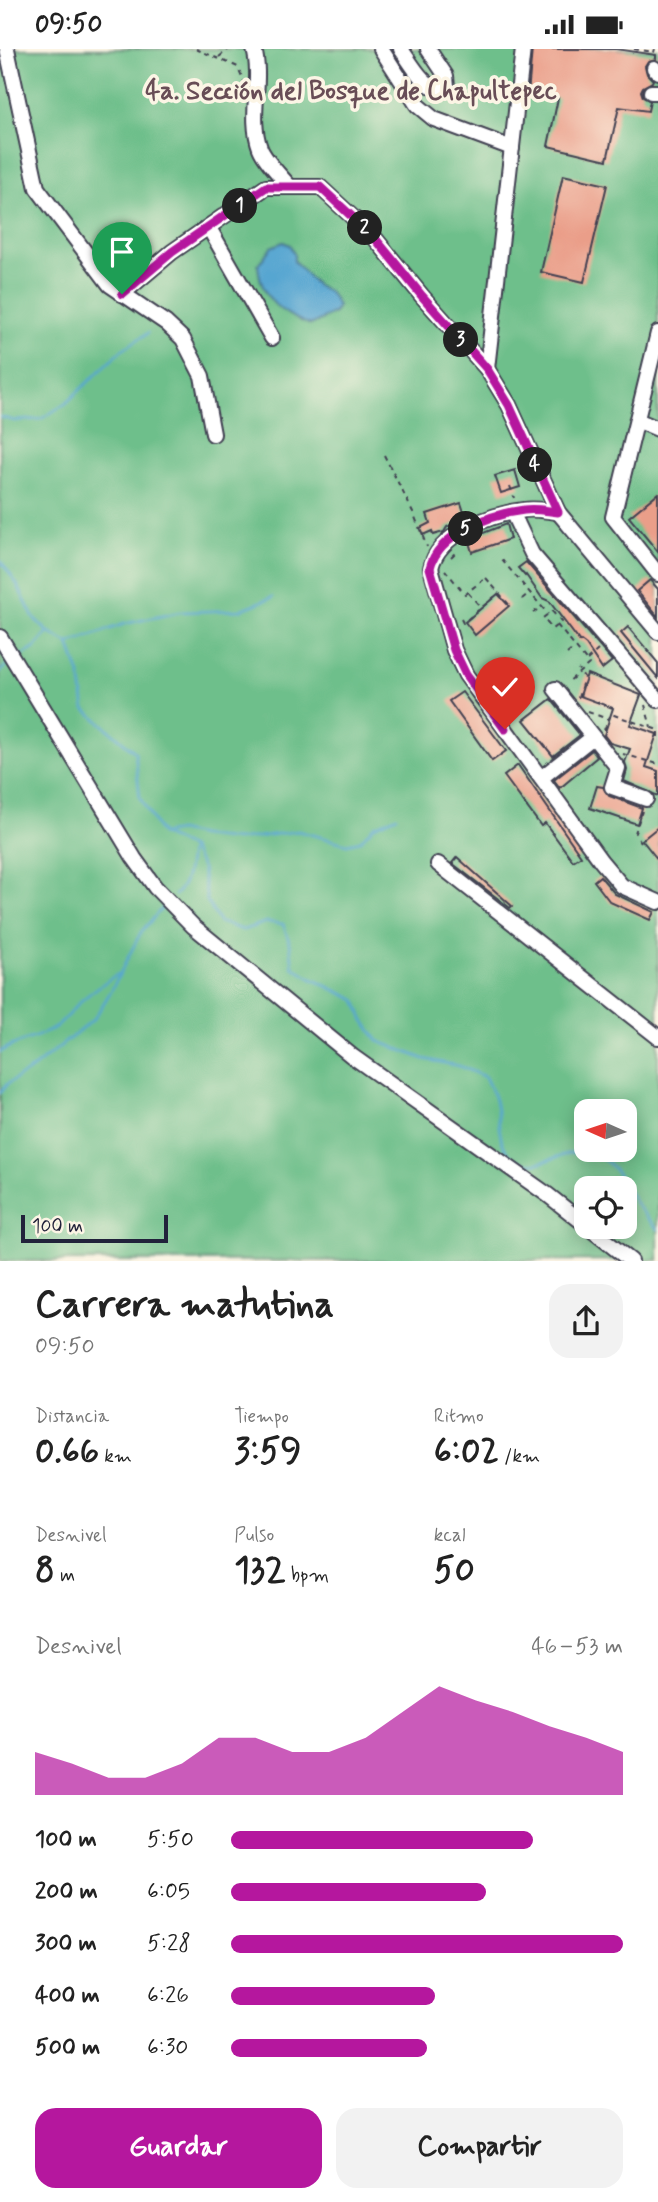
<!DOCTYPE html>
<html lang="es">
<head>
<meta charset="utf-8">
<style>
  :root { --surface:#fff; --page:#f2f2f2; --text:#222; --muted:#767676; --accent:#b5179e }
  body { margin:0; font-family:Mynerve,sans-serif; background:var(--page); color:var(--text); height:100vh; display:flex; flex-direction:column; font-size:26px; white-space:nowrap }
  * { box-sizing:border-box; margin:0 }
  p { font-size:23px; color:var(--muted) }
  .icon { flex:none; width:38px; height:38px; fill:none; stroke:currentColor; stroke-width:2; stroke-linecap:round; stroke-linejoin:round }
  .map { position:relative; height:1212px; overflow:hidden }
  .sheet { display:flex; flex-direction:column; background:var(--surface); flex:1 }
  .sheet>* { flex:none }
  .needle { width:46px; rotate:273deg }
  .tools { position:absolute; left:574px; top:1050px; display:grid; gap:14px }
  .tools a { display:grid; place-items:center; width:63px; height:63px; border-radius:14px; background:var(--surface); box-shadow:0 4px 18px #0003; font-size:35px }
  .scale { position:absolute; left:21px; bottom:18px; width:147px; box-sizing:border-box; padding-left:7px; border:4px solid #22223b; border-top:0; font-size:19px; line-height:24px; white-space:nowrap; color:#22223b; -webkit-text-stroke:5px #fcf5e5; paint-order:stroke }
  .pin { position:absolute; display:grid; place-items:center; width:60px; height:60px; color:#fff; margin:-72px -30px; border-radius:50% 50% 50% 0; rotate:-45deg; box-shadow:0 0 7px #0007 }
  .pin .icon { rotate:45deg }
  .km { position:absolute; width:35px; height:35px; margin:-18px; border-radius:50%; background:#222; color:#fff; font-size:19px; line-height:35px; text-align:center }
  .round { display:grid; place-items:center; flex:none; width:74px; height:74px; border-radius:21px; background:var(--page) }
  .summary { display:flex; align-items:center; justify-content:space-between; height:119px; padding:0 35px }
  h1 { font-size:38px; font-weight:700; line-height:52px }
  .stats { display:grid; grid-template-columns:repeat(3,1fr); gap:10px; height:119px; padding:7px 35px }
  .stats div { display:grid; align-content:center }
  .stats b { font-size:35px; font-weight:700 }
  .stats small { font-size:19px; font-weight:400 }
  .stats p { font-size:19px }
  .chart { height:196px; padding:14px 35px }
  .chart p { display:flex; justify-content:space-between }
  .chart svg { width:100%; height:126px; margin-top:7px; fill:var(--accent); opacity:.7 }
  .button { display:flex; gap:14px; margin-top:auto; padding:14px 35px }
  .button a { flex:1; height:80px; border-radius:21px; background:var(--accent); color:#fff; font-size:28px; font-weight:700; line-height:80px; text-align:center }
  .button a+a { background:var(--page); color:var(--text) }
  ul { padding:0 35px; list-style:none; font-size:23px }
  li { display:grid; grid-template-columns:112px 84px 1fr; align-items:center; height:52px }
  li i { height:18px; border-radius:9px; background:var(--accent) }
  .status { display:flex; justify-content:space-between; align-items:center; height:49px; padding:0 35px; background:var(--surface); direction:ltr }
  .status svg { height:19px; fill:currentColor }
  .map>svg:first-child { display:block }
  .forest { fill:#6ebf8b; stroke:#487063; stroke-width:2; fill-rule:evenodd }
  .water { fill:#57a6d1; stroke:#3c6486; stroke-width:2 }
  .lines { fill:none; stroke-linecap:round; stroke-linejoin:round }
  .stream { stroke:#57a6d1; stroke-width:2.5 }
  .building { fill:#ea9e89 }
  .minor-casing { stroke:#414051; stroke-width:18 }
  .path { stroke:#414051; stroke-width:2; stroke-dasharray:5 5; stroke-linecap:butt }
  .minor { stroke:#fff; stroke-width:14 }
  .route-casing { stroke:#fff; stroke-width:14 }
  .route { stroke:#b5179e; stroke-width:9 }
  .labels { text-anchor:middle; stroke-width:7; stroke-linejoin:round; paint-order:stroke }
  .neighbourhood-label { font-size:26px; font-weight:bold; fill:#684d56; stroke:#fcf5e5 }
</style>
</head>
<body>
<div class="status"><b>09:50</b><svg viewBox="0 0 49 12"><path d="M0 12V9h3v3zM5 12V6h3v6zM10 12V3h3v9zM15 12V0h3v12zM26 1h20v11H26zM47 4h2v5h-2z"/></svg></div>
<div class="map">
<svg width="658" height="1212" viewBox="0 0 658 1212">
  <rect width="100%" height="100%" fill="#fcf5e5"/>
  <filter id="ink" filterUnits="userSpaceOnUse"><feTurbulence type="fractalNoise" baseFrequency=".0143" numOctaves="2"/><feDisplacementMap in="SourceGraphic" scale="14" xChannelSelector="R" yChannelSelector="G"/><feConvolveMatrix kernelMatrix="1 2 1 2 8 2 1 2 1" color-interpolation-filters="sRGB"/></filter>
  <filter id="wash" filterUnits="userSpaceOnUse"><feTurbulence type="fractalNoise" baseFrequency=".00686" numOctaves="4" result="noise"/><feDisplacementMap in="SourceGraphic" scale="28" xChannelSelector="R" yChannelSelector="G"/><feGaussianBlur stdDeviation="1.57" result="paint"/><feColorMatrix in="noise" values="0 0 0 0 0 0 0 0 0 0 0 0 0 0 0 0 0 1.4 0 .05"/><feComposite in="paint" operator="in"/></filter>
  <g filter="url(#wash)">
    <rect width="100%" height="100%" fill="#f1e8cc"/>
    <path class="forest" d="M0,0h658v1211l-658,1zM586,1062h39v39h-39zM586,1139h39v39h-39z"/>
    <path class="water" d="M283,193l7,3 4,9v7l23,25 12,5 9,15 -4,7 -23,12c-31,-11 -50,-26 -53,-60l13,-18z"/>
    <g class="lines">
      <g class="stream">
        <path d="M0,368l15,4 26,-2 24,-15 58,-55 25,-16"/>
        <path d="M0,511l17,24 16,33 15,15 21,12 11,31 5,34 50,43 5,46 21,36 30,14 11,20 5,33 12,21 24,8 24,-8 16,2 7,19 3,24 19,12 44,21 7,19 15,22 46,18 35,7 26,11c3,7 7,14 9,20 7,20 1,48 20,61 28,20 53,-21 87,0 19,12 24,29 36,47 6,8 14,17 21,24"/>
        <path d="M69,595l55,-20 56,-12 60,-2 33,-13"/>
        <path d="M22,607l13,-8 13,-15"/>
        <path d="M0,623l7,-7"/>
        <path d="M162,785l16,-3 23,5 36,4 61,-9 49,13 13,-3 14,-15 23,-10"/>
        <path d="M175,846c13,-12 13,-29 15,-45"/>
        <path d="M0,1003c16,-11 35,-13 51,-22 13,-8 21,-21 32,-31 12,-10 24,-19 37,-26"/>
        <path d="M0,1044l7,-9 25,-15 62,-50 17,-28 30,-59 22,-25"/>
      </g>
    </g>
    <g id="blocks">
      <g class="building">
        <path d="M532,0h84l40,6v4l-8,2 -3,5 2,8 6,6 -1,2 -9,5 -2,4 2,6 7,4 -2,10 -29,-4 -12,53 -59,-14 10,-48 -30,-4z"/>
        <path d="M563,126l44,10 -23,97 -43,-10z"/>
        <path d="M515,421l5,17 -19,6 -6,-17z"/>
        <path d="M658,444v59l-29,-35z"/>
        <path d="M461,454l5,15 -19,9 -3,5 -11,3 -1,-4 -9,4 -3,-7 10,-5 -3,-9z"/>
        <path d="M506,475l4,15 -38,13 -4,-13z"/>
        <path d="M526,513l86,99 -10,8 -16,-24 -5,-4 -1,1 -31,-41 -7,-3 -16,-23 -1,1 -7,-8z"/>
        <path d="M650,531l8,9v28l-21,-26z"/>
        <path d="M498,545l11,12 -34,29 -10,-13z"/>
        <path d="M628,578l30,36v15l-37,-45z"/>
        <path d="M587,625l54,21 -11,30 27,9 -11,33 12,4v25l-34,-15 3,-11 -2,-8 5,-13 -20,-6 -6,-8 9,-27 -33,-12z"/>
        <path d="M462,643l44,59 -14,10 -43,-60z"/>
        <path d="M551,650l29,36 -27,21 -29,-36z"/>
        <path d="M592,701l5,7 -37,31 -6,-8z"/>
        <path d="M518,716l63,91 -8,5 -28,-38 -4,3 -37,-50z"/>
        <path d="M597,737l6,1 6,9 33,12 -5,16 -47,-16z"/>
        <path d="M658,778v33l-16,-20z"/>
        <path d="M457,808l55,49 -2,2 -58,-45z"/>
        <path d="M600,827l15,18 39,18 -4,8 -40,-18 -16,-21z"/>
      </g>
    </g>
  </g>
  <g filter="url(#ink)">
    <use href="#blocks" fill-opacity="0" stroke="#414051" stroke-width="2"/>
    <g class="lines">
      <g class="minor-casing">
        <g id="minor">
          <path d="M7,0l30,139 73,97 56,38 17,16 19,37 11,58"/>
          <path d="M254,0c9,32 -6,67 6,99 5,13 21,28 30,39"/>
          <path d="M381,0l36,56 17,14 78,29"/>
          <path d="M401,0c10,14 23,40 42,41l4,-4 -1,-10 -18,-27"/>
          <path d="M654,19l4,4"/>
          <path d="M651,43h7"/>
          <path d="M209,179l63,110"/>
          <path d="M122,245l50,-42 94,-65h54l54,50 48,59 65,73 22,36 49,107 100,120"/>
          <path d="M658,284l-45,184 45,57"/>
          <path d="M487,320l36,-320"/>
          <path d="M637,371l21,9"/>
          <path d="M512,463l20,42 126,146"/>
          <path d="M558,463c-11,-1 -23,-4 -34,-2 -32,4 -86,23 -93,58l23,82 12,25 135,186 21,25 36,16"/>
          <path d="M0,588l134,221 21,29 38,39 159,130 196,139 38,30"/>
          <path d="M555,640l63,79 -6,19 34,12"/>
          <path d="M541,729l47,-37"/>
          <path d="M438,815l220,173"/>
          <path d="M588,1178l43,34"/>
        </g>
      </g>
      <g class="path">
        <path d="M196,0l42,18 6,15"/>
        <path d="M634,0l20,3 1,-3"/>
        <path d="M219,8l10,-8"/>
        <path d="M384,406l29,57 14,35"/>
        <path d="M510,437l4,12"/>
        <path d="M451,508l7,-7"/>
        <path d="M502,511l46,54"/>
        <path d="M445,521l20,24 18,-14"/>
        <path d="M486,529l26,30"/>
        <path d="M468,544l13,14"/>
        <path d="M522,550l7,-6"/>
        <path d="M552,562l9,11 -9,7 -9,-11z"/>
        <path d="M533,564l8,-6"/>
        <path d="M461,570l2,4 36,-30"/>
        <path d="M557,576l32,39 -22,19"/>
        <path d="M567,605l7,-6"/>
        <path d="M587,611l11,-10"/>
        <path d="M578,649l6,-21 -6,-8"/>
        <path d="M645,656l6,22"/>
        <path d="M588,663l20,7"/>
        <path d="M604,681l7,-16 47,16"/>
        <path d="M658,683v7"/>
        <path d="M623,705l35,10"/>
        <path d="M641,793l-6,-9 7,-22"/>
      </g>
      <use href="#minor" class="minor"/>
    </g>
  </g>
  <g class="lines" filter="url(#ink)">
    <g class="route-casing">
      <path id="route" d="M122,245l50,-42 94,-65h54l54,50 48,59 65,73 22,36 49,107c-11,-1 -23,-4 -34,-2 -32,4 -86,23 -94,58l24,82 12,25 39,54"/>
    </g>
    <use href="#route" class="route"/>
  </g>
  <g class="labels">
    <g class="neighbourhood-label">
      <text x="351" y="50">4a. Sección del Bosque de Chapultepec</text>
    </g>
  </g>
</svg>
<div class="tools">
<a><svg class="needle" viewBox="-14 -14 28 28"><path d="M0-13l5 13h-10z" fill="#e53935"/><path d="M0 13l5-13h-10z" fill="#767676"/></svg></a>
<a><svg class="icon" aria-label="locate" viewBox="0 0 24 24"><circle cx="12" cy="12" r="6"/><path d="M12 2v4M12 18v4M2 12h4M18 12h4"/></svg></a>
</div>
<div class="scale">100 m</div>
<div class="pin" style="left:122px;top:245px;background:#1e9e55"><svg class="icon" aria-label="arrive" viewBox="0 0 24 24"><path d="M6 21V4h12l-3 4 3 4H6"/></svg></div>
<div class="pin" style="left:505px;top:680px;background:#d93025"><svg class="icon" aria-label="check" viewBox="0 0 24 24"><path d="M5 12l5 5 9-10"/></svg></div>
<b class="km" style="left:240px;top:157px">1</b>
<b class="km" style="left:365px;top:179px">2</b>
<b class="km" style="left:461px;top:291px">3</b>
<b class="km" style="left:535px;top:416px">4</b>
<b class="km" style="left:466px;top:480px">5</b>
</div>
<section class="sheet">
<div class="summary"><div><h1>Carrera matutina</h1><p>09:50</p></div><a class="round"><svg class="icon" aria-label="share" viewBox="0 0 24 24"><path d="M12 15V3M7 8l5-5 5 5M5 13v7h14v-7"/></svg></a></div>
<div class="stats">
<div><p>Distancia</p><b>0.66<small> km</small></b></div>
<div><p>Tiempo</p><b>3:59</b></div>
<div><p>Ritmo</p><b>6:02<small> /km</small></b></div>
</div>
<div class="stats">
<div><p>Desnivel</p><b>8<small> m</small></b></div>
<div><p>Pulso</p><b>132<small> bpm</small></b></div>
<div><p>kcal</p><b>50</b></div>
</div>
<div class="chart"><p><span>Desnivel</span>46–53 m</p>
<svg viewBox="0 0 160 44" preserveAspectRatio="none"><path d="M0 44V29L10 33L20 38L30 38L40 33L50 24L60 24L70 29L80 29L90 24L100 15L110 6L120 11L130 15L140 20L150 24L160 29V44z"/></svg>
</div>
<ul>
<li><b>100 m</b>5:50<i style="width:77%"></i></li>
<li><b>200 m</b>6:05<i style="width:65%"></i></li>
<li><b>300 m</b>5:28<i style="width:100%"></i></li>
<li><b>400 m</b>6:26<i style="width:52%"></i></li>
<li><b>500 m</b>6:30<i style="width:50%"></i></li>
</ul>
<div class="button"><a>Guardar</a><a>Compartir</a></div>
</section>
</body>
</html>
